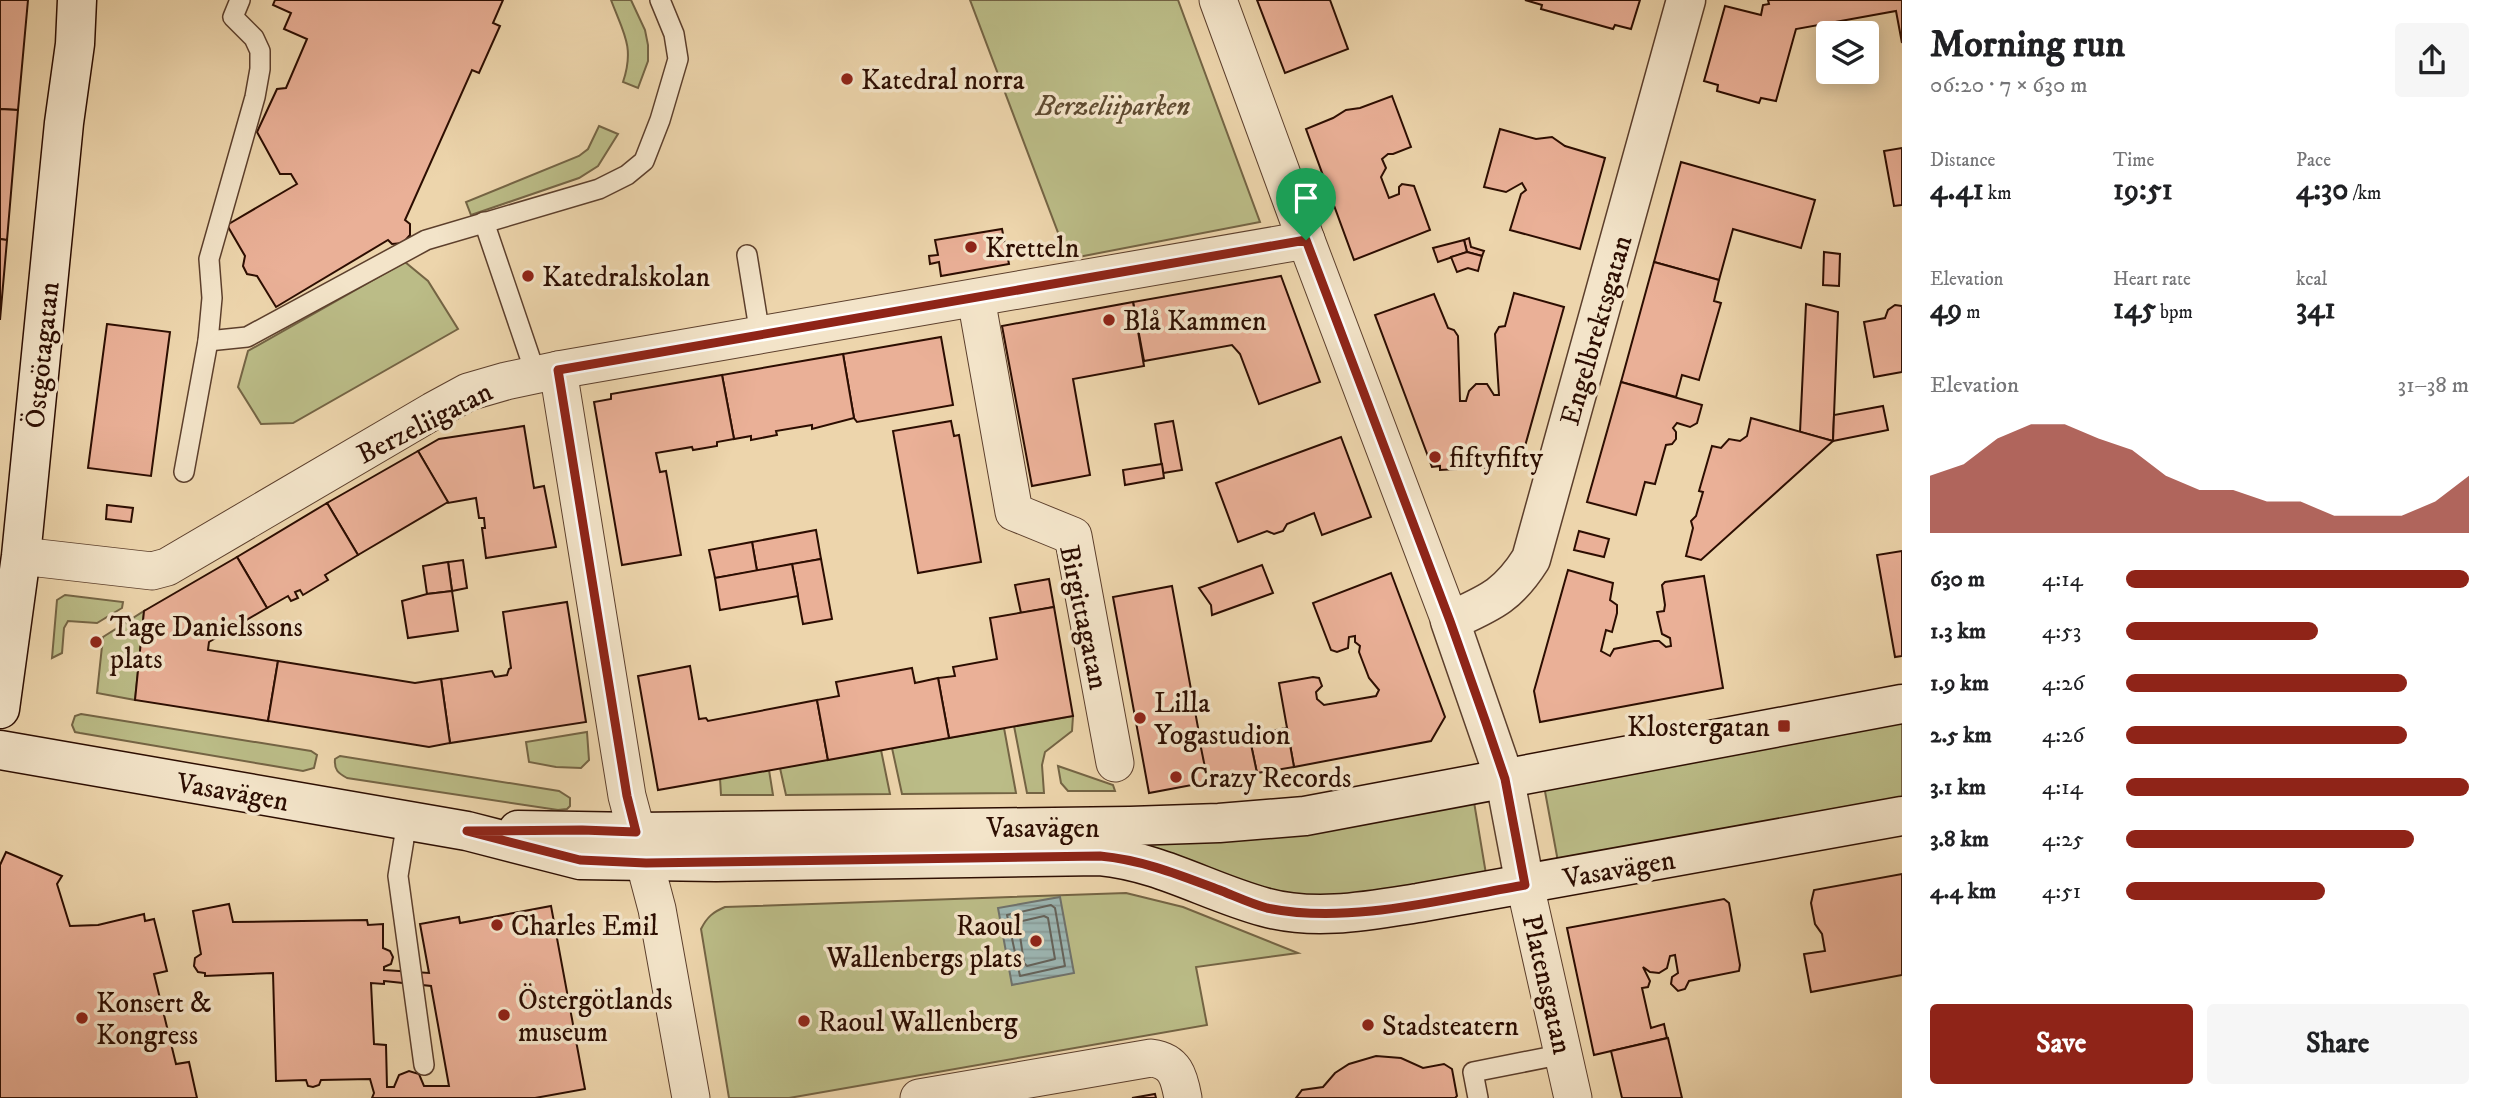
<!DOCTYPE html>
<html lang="en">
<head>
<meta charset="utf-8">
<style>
  :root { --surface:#fff; --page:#f6f6f6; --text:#202124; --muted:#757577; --accent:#8f2418 }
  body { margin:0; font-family:"IM FELL DW Pica",serif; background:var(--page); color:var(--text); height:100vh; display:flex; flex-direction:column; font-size:26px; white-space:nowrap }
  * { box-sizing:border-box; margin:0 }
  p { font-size:23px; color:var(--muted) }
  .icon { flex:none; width:38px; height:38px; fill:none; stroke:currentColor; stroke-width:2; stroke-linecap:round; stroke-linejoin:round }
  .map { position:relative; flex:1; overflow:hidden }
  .drawer { display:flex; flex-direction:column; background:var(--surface); width:595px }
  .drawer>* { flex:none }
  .fabs { position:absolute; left:1816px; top:21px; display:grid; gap:14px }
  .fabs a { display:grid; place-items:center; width:63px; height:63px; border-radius:7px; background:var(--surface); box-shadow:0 4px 18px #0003; font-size:35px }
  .pin { position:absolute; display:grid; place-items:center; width:60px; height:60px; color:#fff; margin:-72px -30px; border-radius:50% 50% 50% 0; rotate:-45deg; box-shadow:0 0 7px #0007 }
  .pin .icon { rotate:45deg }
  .round { display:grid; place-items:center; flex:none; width:74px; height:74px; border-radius:7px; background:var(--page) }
  .head { display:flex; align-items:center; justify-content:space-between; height:119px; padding:0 28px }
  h1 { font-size:38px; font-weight:800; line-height:52px }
  .metrics { display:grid; grid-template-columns:repeat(3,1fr); gap:10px; height:119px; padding:7px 28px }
  .metrics div { display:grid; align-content:center }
  .metrics b { font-size:30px; font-weight:800 }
  .metrics small { font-size:19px; font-weight:400 }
  .metrics p { font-size:19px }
  .chart { height:196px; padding:14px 28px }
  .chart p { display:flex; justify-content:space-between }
  .chart svg { width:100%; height:126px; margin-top:7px; fill:var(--accent); opacity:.7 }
  .button { display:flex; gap:14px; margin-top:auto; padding:14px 28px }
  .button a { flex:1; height:80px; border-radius:7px; background:var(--accent); color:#fff; font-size:28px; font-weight:800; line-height:80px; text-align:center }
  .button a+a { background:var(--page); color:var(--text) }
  ul { padding:0 28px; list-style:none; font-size:23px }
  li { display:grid; grid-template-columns:112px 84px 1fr; align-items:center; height:52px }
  li i { height:18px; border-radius:9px; background:var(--accent) }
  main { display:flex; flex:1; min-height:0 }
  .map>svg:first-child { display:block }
  .green { fill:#bbbc87; stroke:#746444; stroke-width:2 }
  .water { fill:url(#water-rules); stroke:#6f726c; stroke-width:2 }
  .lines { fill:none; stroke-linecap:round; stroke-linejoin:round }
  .shore { stroke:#64625a; stroke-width:2 }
  .building { fill:#eab097; stroke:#2c0d01; stroke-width:2; fill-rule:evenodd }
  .service-casing { stroke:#5c3f2c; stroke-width:22 }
  .minor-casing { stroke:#5c3f2c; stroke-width:39 }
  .tertiary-casing { stroke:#5c3f2c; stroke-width:41 }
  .secondary-casing { stroke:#2c0d01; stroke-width:41 }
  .service { stroke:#f3e4c9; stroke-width:19 }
  .minor { stroke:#f3e4c9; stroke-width:37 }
  .tertiary { stroke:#f3e4c9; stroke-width:38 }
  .secondary { stroke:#f3e4c9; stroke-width:38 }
  .route-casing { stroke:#fff; stroke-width:14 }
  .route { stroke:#8f2418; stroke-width:9 }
  .poi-dot { fill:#8f2418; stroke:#f3e4c9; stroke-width:2.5 }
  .labels { text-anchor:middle; stroke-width:7; stroke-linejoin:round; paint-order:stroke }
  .poi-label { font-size:28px; fill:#2c0d01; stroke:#f3e4c9; text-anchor:start }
  .park-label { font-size:28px; font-style:italic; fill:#5e4a30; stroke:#f3e4c9 }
  .street-label { font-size:28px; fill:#2c0d01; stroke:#f3e4c9 }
</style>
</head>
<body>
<main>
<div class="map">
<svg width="1902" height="1098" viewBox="0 0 1902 1098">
  <defs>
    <pattern id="water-rules" width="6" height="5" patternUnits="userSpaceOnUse" patternTransform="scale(1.75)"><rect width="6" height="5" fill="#9cb6b3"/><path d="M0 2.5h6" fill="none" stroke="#879b98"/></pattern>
  </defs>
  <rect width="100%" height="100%" fill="#edd5ac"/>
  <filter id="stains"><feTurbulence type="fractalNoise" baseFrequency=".00286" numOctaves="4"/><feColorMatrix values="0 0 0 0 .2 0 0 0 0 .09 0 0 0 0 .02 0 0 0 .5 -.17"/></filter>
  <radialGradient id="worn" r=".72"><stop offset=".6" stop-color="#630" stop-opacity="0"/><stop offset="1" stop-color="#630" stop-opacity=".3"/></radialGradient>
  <g class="green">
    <path d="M611,0h20l14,30 3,15v16l-10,27 -15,-6c12,-35 0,-50 -12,-82z"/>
    <path d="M970,0h208l82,222 -192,37z"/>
    <path d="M599,126l19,8 -20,32 -19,12 -108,37 -5,-13 113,-46 9,-7z"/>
    <path d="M405,262l23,19 30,48 -165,94 -32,1 -23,-37 10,-36z"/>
    <path d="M65,595l58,7 -1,6 -25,15 -29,-2 -4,7 -2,25 -10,5 5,-58z"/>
    <path d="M144,611l-9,89 -38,-7 6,-56z"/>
    <path d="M81,714l230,37 6,4 -3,13 -11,3 -223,-38 -5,-1 -3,-7 3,-9z"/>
    <path d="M1073,716l-1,15 -27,21 -3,13 2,28h-17l-13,-67z"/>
    <path d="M1902,720v83l-343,64 -15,-81z"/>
    <path d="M1004,728l12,65 -114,1 -10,-46z"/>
    <path d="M587,732l2,28 -8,8 -25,-1 -27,-5 -3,-20z"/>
    <path d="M881,750l9,44 -104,1 -6,-27z"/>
    <path d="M340,756l219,35 11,7v8l-3,3 -9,1 -211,-32c-9,-5 -13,-8 -12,-19z"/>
    <path d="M1058,766l55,19 2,6h-47l-7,-8z"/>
    <path d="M769,770l4,25h-52l-1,-17z"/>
    <path d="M1473,796l14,84 -179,26 -171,-64z"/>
    <path d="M1126,893l57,14 115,46 -102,14 11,58 -418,73h-60l-28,-169c6,-12 12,-17 24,-22z"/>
  </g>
  <path class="water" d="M1060,897l14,76 -62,12 -14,-77z"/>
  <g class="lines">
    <g class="shore">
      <path d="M1051,905l4,3 10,58 -45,10 -13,-61z"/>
      <path d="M1044,916l4,2 7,41 -28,7 -3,-3 -6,-41z"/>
    </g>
  </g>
  <g class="building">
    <path d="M0,0h28l-10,110 -18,-1z"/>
    <path d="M275,0h228l-10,23 7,3 -21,47 -7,-3 -67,150 5,4v11l-7,8 -11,1 -4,-4 -112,67 -19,-31 -10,-2 -4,-8 2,-10 -18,-31 70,-41 -6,-10h-11l-23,-42 20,-43 9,-1 21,-49 -23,-10 7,-16 -18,-8z"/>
    <path d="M1257,0h73l18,49 -63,24z"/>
    <path d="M1525,0h115l-9,29 -16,-4 -2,4 -72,-20 1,-4z"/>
    <path d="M1768,0h134v43l-6,-32 -100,18 -20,72 -15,-3 -2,5 -42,-12 1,-6 -14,-4 21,-75 36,9 2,-10 6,-1z"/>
    <path d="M1392,96l19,51 -18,7h-5l-6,5 4,9 -5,9 8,21 10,-4v-7l3,-3 12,2 16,44 -76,30 -48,-131 27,-11 13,-8 14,-2z"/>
    <path d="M0,109l18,1 -11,130 -7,-1z"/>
    <path d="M1500,129l36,10 16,-2 13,9 40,12 -25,91 -70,-19 11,-36 5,-4 -4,-7 -16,9 -22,-5z"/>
    <path d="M1902,148v57l-8,1 -10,-55z"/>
    <path d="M1681,162l134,38 -14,48 -68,-19 -14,51 -65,-18z"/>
    <path d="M1002,229l7,35 -68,12 -2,-14 -9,2 -1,-8 9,-1 -3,-15z"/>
    <path d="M1469,238l2,9 13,4 -2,5 -15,-4 -3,-12z"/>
    <path d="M0,239l7,1 -7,80z"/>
    <path d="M1464,240l3,12 -29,10 -5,-14z"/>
    <path d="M1467,252l15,4 -4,15 -10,-3 -11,4 -6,-15z"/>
    <path d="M1824,252l16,2 -1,32 -16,-1z"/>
    <path d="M1654,262l65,18 -5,21 7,2 -22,77 -17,-5 -6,22 -55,-15z"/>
    <path d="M1281,276l39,106 -61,22 -19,-50 -8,-9 -88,16 -11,-59z"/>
    <path d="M1514,293l50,14 -44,157h-7l-1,2 -72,4v-4l-8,1 -57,-152 59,-21 14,34 6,2 4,6 2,65h6l3,-10 7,-7h11l7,11h5l-4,-61 4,-7 6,-1z"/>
    <path d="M1133,302l11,64 -71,13 17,96 -58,11 -30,-160z"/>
    <path d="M1806,304l32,8 -5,129 -33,-9z"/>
    <path d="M1895,305l7,1v66l-28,5 -10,-55 21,-4 3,-8z"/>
    <path d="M107,324l63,8 -19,144 -63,-8z"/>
    <path d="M941,337l12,68 -96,17 -3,-4 -11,-64z"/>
    <path d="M843,354l11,64 -42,11v-4l-36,6 1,4 -26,5v-4l-17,3 -12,-64z"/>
    <path d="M722,375l12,64 -17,3v4l-24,4 -1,-3 -36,6 4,19 6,-1 15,84 -59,10 -28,-163 17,-3v-5z"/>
    <path d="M1621,382l81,23 -5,18 -7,4 -13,-4 -4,5 3,4v7l-4,5 -6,1 -11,39 -10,-2 -9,33 -49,-13z"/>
    <path d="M1883,406l5,24 -55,11 1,-26z"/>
    <path d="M1751,418l82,23 -132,119 -15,-4 7,-28 -2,-7 5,-5 7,-24 -4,-1 13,-45 9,2 8,-9 11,2 7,-5z"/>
    <path d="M951,421l3,15 5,-1 22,127 -63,11 -25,-142z"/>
    <path d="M1173,421l9,49 -19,3 -8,-49z"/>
    <path d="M524,426l10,62 10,-2 12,61 -70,11 -4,-30h3l-1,-10h-5l-3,-20 -28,5 -30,-52 21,-12z"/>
    <path d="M1341,437l30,80 -49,18 -8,-22 -27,11 -4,7 -9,3 -7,-3 -29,11 -22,-59z"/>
    <path d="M418,451l30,51 -90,53 -31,-52z"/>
    <path d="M1162,464l2,14 -39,7 -2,-15z"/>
    <path d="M327,503l31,52 -33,20 3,5 -25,15 -3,-5 -5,2 3,6 -7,3 -3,-5 -21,12 -30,-51z"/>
    <path d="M107,505l26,3 -2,14 -25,-3z"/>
    <path d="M816,530l5,29 -64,12 -5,-29z"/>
    <path d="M1579,531l30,8 -5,18 -30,-7z"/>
    <path d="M752,542l5,29 -42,7 -6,-28z"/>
    <path d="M1902,551v105l-7,1 -18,-102z"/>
    <path d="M237,557l30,51 -58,34 -1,8 70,11 -10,60 -133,-21 9,-89z"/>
    <path d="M821,559l11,60 -29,5 -11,-60z"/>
    <path d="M463,560l4,28 -15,3 -4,-29z"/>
    <path d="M448,562l4,29 -25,3 -4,-28z"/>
    <path d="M792,564l6,32 -78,14 -5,-32z"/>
    <path d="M1262,565l11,28 -61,22 -1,-10 -12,-17z"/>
    <path d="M1568,570l45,13 -3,17 7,5v8l-5,19 -6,-2 -5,21 9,5 4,-7 40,-8h5l7,6 5,-1 -1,-8 -8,-4 -5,-22 7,-1 1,-6 -3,-20 3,-3 39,-6 19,112 -183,34 -6,-31z"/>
    <path d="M1391,573l54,144 -14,24 -137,26 -15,-84 34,-6 6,1 3,8 -6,6 1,7 7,6 52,-9 3,-6 -10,-12 -10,-26 1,-6 -5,-4v-6l-6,1 -1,11 -11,4 -6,-2 -18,-47z"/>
    <path d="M1049,579l5,28 -33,6 -6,-28z"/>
    <path d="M1172,586l36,196 -59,11 -36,-196z"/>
    <path d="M452,591l6,40 -50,7 -6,-37 25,-7z"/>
    <path d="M567,602l19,120 -136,21 -9,-64 51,-8 3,6 12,-2 2,-6 2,-1 -8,-56z"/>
    <path d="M1054,607l19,109 -124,22 -11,-60 17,-2 -2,-9 44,-8 -7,-41z"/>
    <path d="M278,661l137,22 26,-4 9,64 -21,4 -161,-26z"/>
    <path d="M690,666l9,53 7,-1 2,3 109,-21 11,60 -170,30 -20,-114z"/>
    <path d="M912,668l3,15 23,-5 11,60 -121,22 -11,-60 22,-4 -3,-14z"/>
    <path d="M1287,728l7,39 -37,6 -8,-38z"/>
    <path d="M1249,735l8,38 -49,9 -8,-39z"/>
    <path d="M6,852l56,24 -5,8 13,42 28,-1 46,-11 1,7 9,-2 13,52 -13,3 22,90 13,-2 8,36h-197v-233z"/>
    <path d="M1902,874v101l-91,17 -7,-38 21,-3 -3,-17 -7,-10 -4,-21 3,-13z"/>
    <path d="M1724,899l5,4 11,62 -1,6 -50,10 -4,8 -7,2 -7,-7 1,-7 6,-4 -3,-18 -5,1 -3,12 -8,5 -9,-1 -7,-5 7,14 -2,6 -6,1 9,40 13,-4 3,14 -73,17 -27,-127z"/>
    <path d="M229,904l4,18 134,-2 1,5 15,-1v24l7,3 3,6 -2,7 -7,3v3l45,3 -9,-49 39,-7 1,6 91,-17 34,183 -50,9h-163l2,-5 -4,-14 -49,1 -2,5 -6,2 -5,-1 -2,-6 -30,1 -3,-108 -68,3v-3l-7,-1 -4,-6 1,-8 6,-4 -8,-43zM384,981l47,5 18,100h-25l-5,-12 -10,-3 -10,4 -5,12h-7l-1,-42 -12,-1 -3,-61 13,1z"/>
    <path d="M1668,1038l14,60h-60l-11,-47z"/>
    <path d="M1376,1056l25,2 22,10 21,-4 8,5 5,27 -2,2h-159l6,-8 21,-3 12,-14 14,-9z"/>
    <path d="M1155,1094l1,4h-24z"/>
  </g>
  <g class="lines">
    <g class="service-casing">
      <g id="service">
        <path d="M484,222l52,153"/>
        <path d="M747,255l13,80"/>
        <path d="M208,341l39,-4 179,-97 173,-51 28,-14 17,-14 16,-41 18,-61 -4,-25 -14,-34"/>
        <path d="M184,472l24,-131 4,-43 -3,-39 46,-162 5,-28v-18l-6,-13 -21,-21 7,-17"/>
        <path d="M407,821l-9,55 26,189"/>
        <path d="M1478,1098l-5,-26 91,-18"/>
      </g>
    </g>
    <g class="minor-casing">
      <g id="minor">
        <path d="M1218,0l88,240 144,381"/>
        <path d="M976,298l38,214 59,24 42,227"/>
        <path d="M558,370l69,426 30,113 34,189"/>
        <path d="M21,556l131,15 15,-4 266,-156 35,-19 38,-11 52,-11 748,-130"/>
        <path d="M1525,885l48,213"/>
        <path d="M919,1098l232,-40c24,3 28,18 32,40"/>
      </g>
    </g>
    <g class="tertiary-casing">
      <path id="tertiary" d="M1525,885l-20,-105 -55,-159c39,-18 57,-24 81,-62l155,-559"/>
    </g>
    <g class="secondary-casing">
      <g id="secondary">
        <path d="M0,709l21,-153 43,-433 11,-79 2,-44"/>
        <path d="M0,750l467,81 113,29 136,2 384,-6c61,6 106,35 164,51 51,14 103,4 154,-4l484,-87"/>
        <path d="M518,830l119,2 493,-6 89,-3 86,-7 597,-112"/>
      </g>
    </g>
    <use href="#service" class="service"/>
    <use href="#minor" class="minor"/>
    <use href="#tertiary" class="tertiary"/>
    <use href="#secondary" class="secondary"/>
  </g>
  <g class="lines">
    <g class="route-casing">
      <path id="route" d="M1306,240l144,381 35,99 20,59 20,106c-81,14 -177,40 -258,23 -15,-4 -30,-11 -45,-17 -40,-15 -78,-31 -122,-35l-454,7 -66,-3 -113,-29 115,-1 54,2 -9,-36 -69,-426z"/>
    </g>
    <use href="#route" class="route"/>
  </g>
  <g class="poi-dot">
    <circle cx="847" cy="79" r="7"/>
    <circle cx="971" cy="247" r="7"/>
    <circle cx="528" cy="276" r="7"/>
    <circle cx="1109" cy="320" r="7"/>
    <circle cx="1435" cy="457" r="7"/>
    <circle cx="96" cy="642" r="7"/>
    <circle cx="1140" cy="718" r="7"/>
    <rect x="1777" y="719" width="14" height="14" rx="3.5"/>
    <circle cx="1176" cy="777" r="7"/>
    <circle cx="497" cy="925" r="7"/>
    <circle cx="1036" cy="941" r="7"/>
    <circle cx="504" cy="1015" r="7"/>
    <circle cx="82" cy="1018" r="7"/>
    <circle cx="804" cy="1021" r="7"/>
    <circle cx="1368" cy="1025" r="7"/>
  </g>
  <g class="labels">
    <g class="poi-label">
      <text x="861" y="89">Katedral norra</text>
      <text x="985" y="257">Kretteln</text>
      <text x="542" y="286">Katedralskolan</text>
      <text x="1123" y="330">Blå Kammen</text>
      <text x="1449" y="467">fiftyfifty</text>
      <text x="110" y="636">Tage Danielssons<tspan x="110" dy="32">plats</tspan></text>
      <text x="1154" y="712">Lilla<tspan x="1154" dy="32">Yogastudion</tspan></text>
      <text x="1770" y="736" text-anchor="end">Klostergatan</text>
      <text x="1190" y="787">Crazy Records</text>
      <text x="511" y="935">Charles Emil</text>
      <text x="1022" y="935" text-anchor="end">Raoul<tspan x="1022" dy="32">Wallenbergs plats</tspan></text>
      <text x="518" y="1009">Östergötlands<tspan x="518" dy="32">museum</tspan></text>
      <text x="96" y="1012">Konsert &amp;<tspan x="96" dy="32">Kongress</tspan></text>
      <text x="818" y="1031">Raoul Wallenberg</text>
      <text x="1382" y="1035">Stadsteatern</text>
    </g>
    <g class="park-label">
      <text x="1113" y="115">Berzeliiparken</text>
    </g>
    <g class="street-label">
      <text transform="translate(1595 330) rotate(-74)" y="10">Engelbrektsgatan</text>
      <text transform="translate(41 355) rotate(-84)" y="10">Östgötagatan</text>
      <text transform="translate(424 422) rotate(-27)" y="10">Berzeliigatan</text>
      <text transform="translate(1085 617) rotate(78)" y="10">Birgittagatan</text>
      <text transform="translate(233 791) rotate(10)" y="10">Vasavägen</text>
      <text x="1043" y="837">Vasavägen</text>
      <text transform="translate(1619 868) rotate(-10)" y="10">Vasavägen</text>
      <text transform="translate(1548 984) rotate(77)" y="10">Platensgatan</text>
    </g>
  </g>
  <rect width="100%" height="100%" filter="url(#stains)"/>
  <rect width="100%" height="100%" fill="url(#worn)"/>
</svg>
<div class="fabs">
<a><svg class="icon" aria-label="layers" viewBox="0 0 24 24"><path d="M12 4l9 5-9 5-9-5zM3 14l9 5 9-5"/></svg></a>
</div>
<div class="pin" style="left:1306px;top:240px;background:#1e9e55"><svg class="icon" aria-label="arrive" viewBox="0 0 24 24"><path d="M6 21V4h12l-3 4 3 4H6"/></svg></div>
</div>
<section class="drawer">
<div class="head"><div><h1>Morning run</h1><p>06:20 · 7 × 630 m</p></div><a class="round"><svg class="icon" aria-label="share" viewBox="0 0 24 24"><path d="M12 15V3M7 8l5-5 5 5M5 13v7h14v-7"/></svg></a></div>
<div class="metrics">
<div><p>Distance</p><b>4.41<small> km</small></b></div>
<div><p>Time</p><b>19:51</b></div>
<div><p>Pace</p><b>4:30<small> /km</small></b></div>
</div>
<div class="metrics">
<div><p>Elevation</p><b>49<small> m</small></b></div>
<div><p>Heart rate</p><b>145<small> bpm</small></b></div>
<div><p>kcal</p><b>341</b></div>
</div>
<div class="chart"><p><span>Elevation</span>31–38 m</p>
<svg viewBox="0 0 160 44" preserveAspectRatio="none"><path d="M0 44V24L10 20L20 11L30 6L40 6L50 11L60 15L70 24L80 29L90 29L100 33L110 33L120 38L130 38L140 38L150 33L160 24V44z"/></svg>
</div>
<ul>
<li><b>630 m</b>4:14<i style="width:100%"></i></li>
<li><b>1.3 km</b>4:53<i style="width:56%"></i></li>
<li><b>1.9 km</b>4:26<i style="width:82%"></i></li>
<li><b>2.5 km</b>4:26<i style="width:82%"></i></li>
<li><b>3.1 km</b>4:14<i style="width:100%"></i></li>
<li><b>3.8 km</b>4:25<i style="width:84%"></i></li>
<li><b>4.4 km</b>4:51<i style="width:58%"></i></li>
</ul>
<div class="button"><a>Save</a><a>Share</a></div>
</section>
</main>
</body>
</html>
